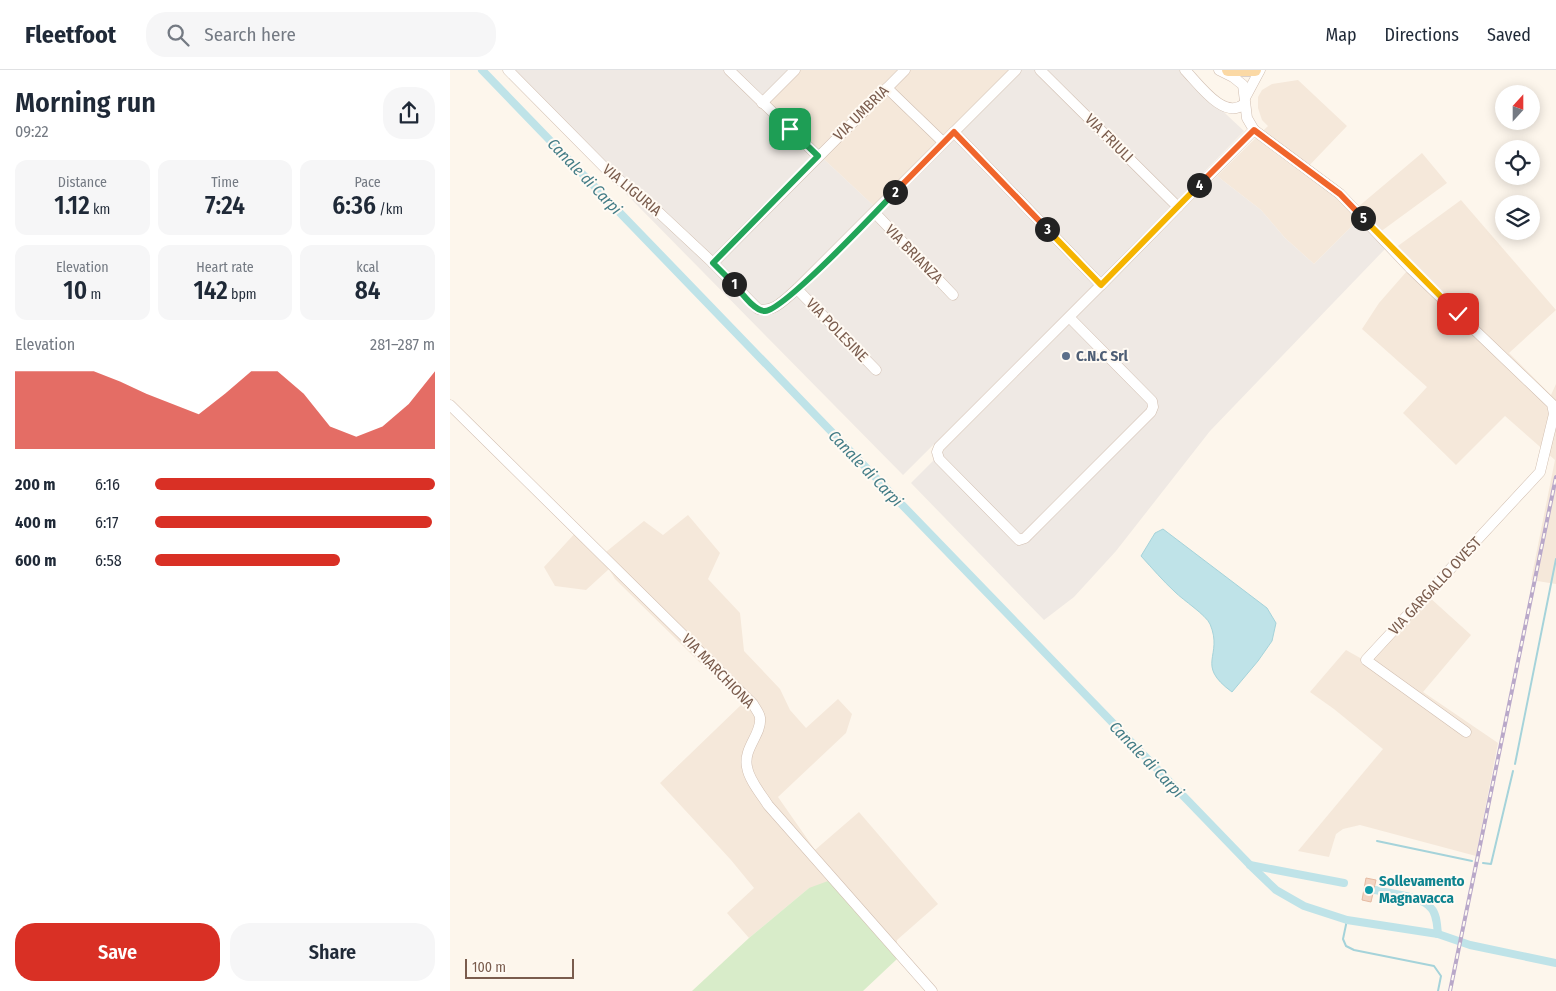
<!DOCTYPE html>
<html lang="en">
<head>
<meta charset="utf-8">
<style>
  :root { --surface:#fff; --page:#f6f6f7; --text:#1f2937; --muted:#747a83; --line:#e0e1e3; --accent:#d93025 }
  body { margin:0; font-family:"Fira Sans Condensed",sans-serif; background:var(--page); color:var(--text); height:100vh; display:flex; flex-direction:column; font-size:19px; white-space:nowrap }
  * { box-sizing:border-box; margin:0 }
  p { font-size:16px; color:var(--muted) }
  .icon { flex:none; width:28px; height:28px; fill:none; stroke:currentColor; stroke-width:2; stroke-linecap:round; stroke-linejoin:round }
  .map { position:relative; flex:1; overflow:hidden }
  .side { display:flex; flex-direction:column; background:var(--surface); width:450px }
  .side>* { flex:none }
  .needle { width:32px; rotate:21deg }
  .controls { position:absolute; left:1045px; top:15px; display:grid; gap:10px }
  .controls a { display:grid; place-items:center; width:45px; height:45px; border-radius:50%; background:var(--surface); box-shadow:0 2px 12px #0003; font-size:25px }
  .scale { position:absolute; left:15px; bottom:12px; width:109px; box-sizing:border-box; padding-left:5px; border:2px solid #7a5c4d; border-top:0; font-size:14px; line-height:18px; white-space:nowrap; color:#7a5c4d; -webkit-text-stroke:4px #fffaf3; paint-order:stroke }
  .pin { position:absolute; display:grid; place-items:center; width:42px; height:42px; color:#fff; margin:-21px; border-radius:10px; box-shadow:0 2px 8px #0006 }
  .km { position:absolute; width:25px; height:25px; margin:-12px; border-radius:50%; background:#222; color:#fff; font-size:14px; line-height:25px; text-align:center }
  .round { display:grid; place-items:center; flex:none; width:52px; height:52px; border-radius:20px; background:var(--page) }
  .summary { display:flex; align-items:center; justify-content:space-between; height:85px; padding:0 15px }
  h1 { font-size:28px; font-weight:600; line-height:38px }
  .figures { display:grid; grid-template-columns:repeat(3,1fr); gap:8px; height:85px; padding:5px 15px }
  .figures div { display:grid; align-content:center; border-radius:12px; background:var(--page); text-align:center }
  .figures b { font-size:25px; font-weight:600 }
  .figures small { font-size:14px; font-weight:400 }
  .figures p { font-size:14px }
  .chart { height:140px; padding:10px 15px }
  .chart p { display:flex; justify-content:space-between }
  .chart svg { width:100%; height:90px; margin-top:5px; fill:var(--accent); opacity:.7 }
  .cta { display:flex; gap:10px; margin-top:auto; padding:10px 15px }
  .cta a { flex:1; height:58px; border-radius:20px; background:var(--accent); color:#fff; font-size:20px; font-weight:600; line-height:58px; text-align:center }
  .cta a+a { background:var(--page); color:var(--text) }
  ul { padding:0 15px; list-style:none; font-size:16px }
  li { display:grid; grid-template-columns:80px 60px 1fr; align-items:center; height:38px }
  li i { height:12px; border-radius:6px; background:var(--accent) }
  header { display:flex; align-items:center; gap:30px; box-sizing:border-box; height:70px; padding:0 25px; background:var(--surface); border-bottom:1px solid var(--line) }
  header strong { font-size:24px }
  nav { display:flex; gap:28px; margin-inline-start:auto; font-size:18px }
  .search { width:350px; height:45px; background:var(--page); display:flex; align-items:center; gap:12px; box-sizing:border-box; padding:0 18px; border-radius:20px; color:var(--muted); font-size:19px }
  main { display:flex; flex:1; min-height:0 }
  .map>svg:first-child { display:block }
  .residential { fill:#f5e8da }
  .industrial { fill:#efe9e4 }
  .green { fill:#d8ecc9 }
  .water { fill:#bfe3e8; stroke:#a5d3da }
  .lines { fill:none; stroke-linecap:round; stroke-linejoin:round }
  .stream { stroke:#a5d3da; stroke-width:2 }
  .canal { stroke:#bfe3e8; stroke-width:8 }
  .building { fill:#f3d5c3; stroke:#e6bba3 }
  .minor-casing { stroke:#d1beb0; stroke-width:11 }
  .major-casing { stroke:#dad1cd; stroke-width:14 }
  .minor { stroke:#fff; stroke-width:10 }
  .major { stroke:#fbd9a5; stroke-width:12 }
  .rail-casing { stroke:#b9a8c9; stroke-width:4 }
  .rail { stroke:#fffaf3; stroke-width:2; stroke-dasharray:5.5; stroke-linecap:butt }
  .split-1-casing { stroke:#fff; stroke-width:10 }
  .split-2-casing { stroke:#fff; stroke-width:10 }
  .split-3-casing { stroke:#fff; stroke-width:10 }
  .split-4-casing { stroke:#fff; stroke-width:10 }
  .split-5-casing { stroke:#fff; stroke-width:10 }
  .split-6-casing { stroke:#fff; stroke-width:10 }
  .split-1 { stroke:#22a559; stroke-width:6 }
  .split-2 { stroke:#22a559; stroke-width:6 }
  .split-3 { stroke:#f0652b; stroke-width:6 }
  .split-4 { stroke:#f5b400; stroke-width:6 }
  .split-5 { stroke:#f0652b; stroke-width:6 }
  .split-6 { stroke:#f5b400; stroke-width:6 }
  .service-dot { fill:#5c6f8a; stroke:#fffaf3; stroke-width:2 }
  .culture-dot { fill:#0f9aa8; stroke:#fffaf3; stroke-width:2 }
  .labels { text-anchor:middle; stroke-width:4; stroke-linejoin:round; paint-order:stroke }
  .street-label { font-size:15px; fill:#7a5c4d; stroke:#fffaf3 }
  .service-label { font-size:15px; font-weight:bold; fill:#4e5e75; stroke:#fffaf3; text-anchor:start }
  .culture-label { font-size:15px; font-weight:bold; fill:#0d838f; stroke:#fffaf3; text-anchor:start }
  .water-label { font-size:16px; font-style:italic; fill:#437c86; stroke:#fffaf3 }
</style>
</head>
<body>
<header>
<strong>Fleetfoot</strong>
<div class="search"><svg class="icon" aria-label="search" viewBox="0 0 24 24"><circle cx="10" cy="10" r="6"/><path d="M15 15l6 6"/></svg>Search here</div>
<nav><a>Map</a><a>Directions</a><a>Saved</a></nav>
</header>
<main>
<section class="side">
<div class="summary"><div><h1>Morning run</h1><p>09:22</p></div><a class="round"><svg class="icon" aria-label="share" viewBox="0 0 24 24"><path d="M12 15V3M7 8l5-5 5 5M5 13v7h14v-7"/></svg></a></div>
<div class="figures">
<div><p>Distance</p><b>1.12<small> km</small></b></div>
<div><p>Time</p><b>7:24</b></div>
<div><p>Pace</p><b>6:36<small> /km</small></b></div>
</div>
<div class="figures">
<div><p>Elevation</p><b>10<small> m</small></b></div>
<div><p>Heart rate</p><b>142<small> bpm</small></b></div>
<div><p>kcal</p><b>84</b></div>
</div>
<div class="chart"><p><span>Elevation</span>281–287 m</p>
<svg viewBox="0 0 160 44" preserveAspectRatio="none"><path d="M0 44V6L10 6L20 6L30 6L40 11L50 17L60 22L70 27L80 17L90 6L100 6L110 17L120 33L130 38L140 33L150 22L160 6V44z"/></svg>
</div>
<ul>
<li><b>200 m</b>6:16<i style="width:100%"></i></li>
<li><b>400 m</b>6:17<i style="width:99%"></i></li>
<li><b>600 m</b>6:58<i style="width:66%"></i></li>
</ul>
<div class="cta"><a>Save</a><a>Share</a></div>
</section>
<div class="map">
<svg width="1106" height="921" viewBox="0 0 1106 921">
  <rect width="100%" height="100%" fill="#fdf6ec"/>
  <g class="residential">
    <path d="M344,0h217l-135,138 -113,-106z"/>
    <path d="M848,10l49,46 -43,45 33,26 15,15 70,-59 25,30 -71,52 15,16 70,-51 95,110 -47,43 42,42 5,-11v200l-25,-4 24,-120 -50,-44 -49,49 -53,-52 24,-26 -65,-58 17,-26 28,-32 -49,-51 -44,44 -29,-26 -24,-28 -44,-34 51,-50 -6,-6 -4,-12v-11l4,-7 10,-6z"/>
    <path d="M238,445l32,38 -12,26 32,34 4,38 36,38 10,21 16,18 32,-29 14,15 -6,19 -68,64 37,53 44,-38 79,92 -41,36v13l-88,-65 -60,50 -22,-25 27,-25 -23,-28 -71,-77 82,-79 -127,-125 -6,-10 -23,21 -31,-4 -11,-19 34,-37 23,26 43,-35 19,14z"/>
    <path d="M979,527l42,38 -48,57 75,51 -22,113 -116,-31 -17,4 -7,5 -7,23 -31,-6 85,-102 -49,-40 -24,-17 36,-42 23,13z"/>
  </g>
  <g class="industrial">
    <path d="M54,0h290l-31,32 113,106 135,-138h168l65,61 -152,156 -189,188z"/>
    <path d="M767,106l44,34 24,28 29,26 44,-44 27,29 -175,182 -94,120 -42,46 -30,23 -133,-137z"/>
  </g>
  <path class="green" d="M378,811l69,72v6l-34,32h-171l57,-53 60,-50z"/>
  <path class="water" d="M713,459l104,79 9,15 -4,18 -14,20 -26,31c-38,-28 -8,-35 -22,-68 -4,-9 -27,-24 -35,-32 -12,-11 -23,-24 -34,-36l14,-23z"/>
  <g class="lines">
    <g class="stream">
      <path d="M1065,694l41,-205"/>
      <path d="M927,771l95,20"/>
      <path d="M1033,793l8,1 22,-93"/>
      <path d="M897,850l-4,19 3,7 8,4 80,16 7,10 -3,15"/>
    </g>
    <g class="canal">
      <path d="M32,0l768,795 26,25 28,16 43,14 91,14 32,11 86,18"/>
      <path d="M800,795l94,18"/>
      <path d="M925,820c14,3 47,6 56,18 6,6 6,18 7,26"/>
    </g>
  </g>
  <path class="building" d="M916,808l10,2 -5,22 -9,-2z"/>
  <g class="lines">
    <g class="minor-casing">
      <g id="minor">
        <path d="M58,0l99,100 45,36 61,57 45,46c16,4 27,-10 39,-20l219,-219"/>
        <path d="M279,0l89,86"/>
        <path d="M590,0l138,137"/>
        <path d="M735,0c13,13 39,51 59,34"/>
        <path d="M769,0l14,7 10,8 4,33 7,12 86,64 71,75 141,135 2,10 -14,58 -174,188 100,72"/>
        <path d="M437,18l56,54"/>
        <path d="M795,28l15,-28"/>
        <path d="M312,33l33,-33"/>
        <path d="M504,62l147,153"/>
        <path d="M425,143l78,82"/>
        <path d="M263,193l192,-193"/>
        <path d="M347,219l79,81"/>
        <path d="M619,247l83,84 1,6 -2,5 -126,126 -6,2 -80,-81 -2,-7 2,-5 162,-162 153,-155"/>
        <path d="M0,335l303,299c2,4 7,10 7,14 2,16 -17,30 -13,49 2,13 14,27 21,38l164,186"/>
      </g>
    </g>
    <g class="major-casing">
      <path id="major" d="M778,0h27"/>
    </g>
    <use href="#minor" class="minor"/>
    <use href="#major" class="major"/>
    <g class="rail-casing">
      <path id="rail" d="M1000,921l106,-514"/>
    </g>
    <use href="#rail" class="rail"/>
  </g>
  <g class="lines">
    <g class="split-1-casing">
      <path id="split-1" d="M284,214l-21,-21 105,-107 -28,-27"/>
    </g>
    <g class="split-2-casing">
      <path id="split-2" d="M284,214c7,8 20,27 31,27 19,-1 112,-100 130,-119"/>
    </g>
    <g class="split-3-casing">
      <path id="split-3" d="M445,122l59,-60 93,97"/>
    </g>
    <g class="split-4-casing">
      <path id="split-4" d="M597,159l54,56 98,-100"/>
    </g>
    <g class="split-5-casing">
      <path id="split-5" d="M749,115l55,-55 86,64 23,24"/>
    </g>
    <g class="split-6-casing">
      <path id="split-6" d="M913,148l95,96"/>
    </g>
    <use href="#split-1" class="split-1"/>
    <use href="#split-2" class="split-2"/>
    <use href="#split-3" class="split-3"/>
    <use href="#split-4" class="split-4"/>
    <use href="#split-5" class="split-5"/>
    <use href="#split-6" class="split-6"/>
  </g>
  <circle class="service-dot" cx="616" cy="286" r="5"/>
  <circle class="culture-dot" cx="919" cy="820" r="5"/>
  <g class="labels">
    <g class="street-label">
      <text transform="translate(411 43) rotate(-45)" y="5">VIA UMBRIA</text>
      <text transform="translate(659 68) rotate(45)" y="5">VIA FRIULI</text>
      <text transform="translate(182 120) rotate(40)" y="5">VIA LIGURIA</text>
      <text transform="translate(464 184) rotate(46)" y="5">VIA BRIANZA</text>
      <text transform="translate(387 260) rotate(46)" y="5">VIA POLESINE</text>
      <text transform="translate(985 516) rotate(-47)" y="5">VIA GARGALLO OVEST</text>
      <text transform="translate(268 601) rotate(46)" y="5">VIA MARCHIONA</text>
    </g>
    <g class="service-label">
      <text x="626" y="291">C.N.C Srl</text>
    </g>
    <g class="culture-label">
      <text x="929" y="816">Sollevamento<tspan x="929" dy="17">Magnavacca</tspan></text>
    </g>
    <g class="water-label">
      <text transform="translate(135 106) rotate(46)" y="6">Canale di Carpi</text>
      <text transform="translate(416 398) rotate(46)" y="6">Canale di Carpi</text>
      <text transform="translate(697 689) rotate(46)" y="6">Canale di Carpi</text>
    </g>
  </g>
</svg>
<div class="controls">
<a><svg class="needle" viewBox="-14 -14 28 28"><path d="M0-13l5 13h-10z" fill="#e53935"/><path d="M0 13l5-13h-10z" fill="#747a83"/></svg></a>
<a><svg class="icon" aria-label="locate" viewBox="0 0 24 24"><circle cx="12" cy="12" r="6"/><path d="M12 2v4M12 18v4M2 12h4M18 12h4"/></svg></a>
<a><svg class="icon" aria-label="layers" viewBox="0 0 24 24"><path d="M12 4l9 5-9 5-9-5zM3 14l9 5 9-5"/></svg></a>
</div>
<div class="scale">100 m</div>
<div class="pin" style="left:340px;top:59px;background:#1e9e55"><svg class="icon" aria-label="arrive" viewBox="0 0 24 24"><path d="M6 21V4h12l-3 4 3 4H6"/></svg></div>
<div class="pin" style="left:1008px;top:244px;background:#d93025"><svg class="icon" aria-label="check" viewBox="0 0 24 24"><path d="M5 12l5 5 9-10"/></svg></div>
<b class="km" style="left:284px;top:214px">1</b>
<b class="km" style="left:445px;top:122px">2</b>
<b class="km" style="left:597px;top:159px">3</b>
<b class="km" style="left:749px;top:115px">4</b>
<b class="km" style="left:913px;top:148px">5</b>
</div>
</main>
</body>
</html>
